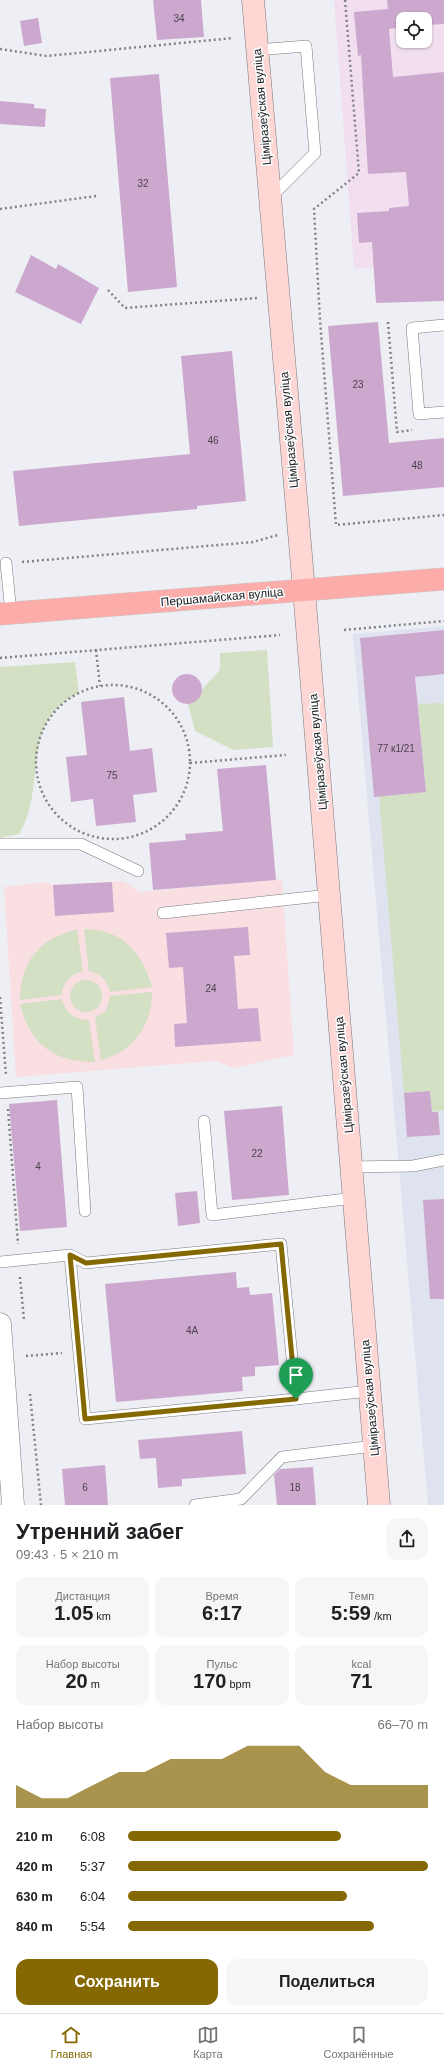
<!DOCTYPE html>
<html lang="ru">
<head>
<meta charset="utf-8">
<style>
  :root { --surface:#fff; --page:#f6f6f6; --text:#202124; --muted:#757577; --line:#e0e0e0; --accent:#856802 }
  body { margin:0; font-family:Helvetica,sans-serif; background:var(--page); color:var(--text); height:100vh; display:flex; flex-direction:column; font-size:15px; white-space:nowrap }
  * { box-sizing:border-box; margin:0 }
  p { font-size:13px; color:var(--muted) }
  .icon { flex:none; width:22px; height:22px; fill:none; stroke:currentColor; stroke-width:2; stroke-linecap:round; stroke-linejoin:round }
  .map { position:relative; height:1505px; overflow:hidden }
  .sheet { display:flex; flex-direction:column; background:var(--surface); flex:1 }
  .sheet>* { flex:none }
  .fabs { position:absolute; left:396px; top:12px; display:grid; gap:8px }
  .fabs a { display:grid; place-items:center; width:36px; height:36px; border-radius:8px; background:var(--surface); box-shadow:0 1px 3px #0004; font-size:20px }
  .pin { position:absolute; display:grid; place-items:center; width:34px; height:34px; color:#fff; margin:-41px -17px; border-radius:50% 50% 50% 0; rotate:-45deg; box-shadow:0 0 4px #0007 }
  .pin .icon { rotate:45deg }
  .round { display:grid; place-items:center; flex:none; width:42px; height:42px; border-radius:12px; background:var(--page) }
  .head { display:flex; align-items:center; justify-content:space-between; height:68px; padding:0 16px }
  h1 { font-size:22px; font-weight:600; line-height:30px }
  .metrics { display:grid; grid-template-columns:repeat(3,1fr); gap:6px; height:68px; padding:4px 16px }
  .metrics div { display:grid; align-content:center; border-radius:10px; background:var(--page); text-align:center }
  .metrics b { font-size:20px; font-weight:600 }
  .metrics small { font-size:11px; font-weight:400 }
  .metrics p { font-size:11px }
  .chart { height:112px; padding:8px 16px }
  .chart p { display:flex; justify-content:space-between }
  .chart svg { width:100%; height:72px; margin-top:4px; fill:var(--accent); opacity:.7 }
  .primary-button { display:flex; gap:8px; margin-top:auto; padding:8px 16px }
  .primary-button a { flex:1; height:46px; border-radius:12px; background:var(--accent); color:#fff; font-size:16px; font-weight:600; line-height:46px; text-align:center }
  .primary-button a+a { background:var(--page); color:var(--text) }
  ul { padding:0 16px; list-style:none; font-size:13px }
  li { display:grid; grid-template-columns:64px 48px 1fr; align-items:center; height:30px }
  li i { height:10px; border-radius:5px; background:var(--accent) }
  .tab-bar { display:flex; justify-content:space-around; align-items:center; height:56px; border-top:1px solid var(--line); background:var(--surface); font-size:11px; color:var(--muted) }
  .tab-bar a { display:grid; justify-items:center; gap:2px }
  .tab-bar .on { color:var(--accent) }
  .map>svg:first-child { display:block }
  .commercial { fill:#f1dff0; fill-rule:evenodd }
  .built { fill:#dfe3f0 }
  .education { fill:#f9dee2 }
  .green { fill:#d3e0c4 }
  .building { fill:#cda8ce }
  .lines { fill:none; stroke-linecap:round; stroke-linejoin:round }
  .service-casing { stroke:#787a7e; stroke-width:12 }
  .minor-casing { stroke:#787a7e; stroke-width:23 }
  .secondary-casing { stroke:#787a7e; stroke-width:23 }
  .primary-casing { stroke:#c9caca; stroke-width:23 }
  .path { stroke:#818286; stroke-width:2.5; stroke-dasharray:2 3; stroke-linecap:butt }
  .service { stroke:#fff; stroke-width:11 }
  .minor { stroke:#fff; stroke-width:22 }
  .secondary { stroke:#fed6d4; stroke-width:22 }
  .primary { stroke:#fcada9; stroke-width:22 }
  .route-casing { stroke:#fff; stroke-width:8 }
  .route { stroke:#856802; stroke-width:5 }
  .labels { text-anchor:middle; stroke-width:3; stroke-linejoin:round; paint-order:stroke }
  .number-label { font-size:10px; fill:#4b434e }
  .street-label { font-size:12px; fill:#202123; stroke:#fcfdff }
</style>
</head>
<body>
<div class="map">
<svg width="444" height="1505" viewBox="0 0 444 1505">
  <rect width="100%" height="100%" fill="#edeff5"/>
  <path class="commercial" d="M334,0h110v262l-90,7zM403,19h22v22h-22z"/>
  <path class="built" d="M444,626v879h-16l-75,-871z"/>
  <path class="education" d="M282,879l12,176 -61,13 -17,-7 -200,16 -12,-190 42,-5 7,3 71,-4 16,11z"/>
  <g class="green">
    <path d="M267,650l6,97 -40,3 -38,-19 -7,-27 32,-34v-17z"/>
    <path d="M75,662l4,31c-61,28 -31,95 -60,141l-19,4v-171z"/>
    <path d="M444,703v407l-12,2 -2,-21 -26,2 -25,-297 47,-4 -8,-88z"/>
    <path d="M77,929l6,42c-12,3 -21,11 -21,24l-42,5c0,-39 20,-61 57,-71z"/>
    <path d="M84,929c38,0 58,23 68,58l-42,5c-3,-12 -9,-18 -21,-21z"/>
    <circle cx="86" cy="996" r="16"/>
    <path d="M152,992c0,33 -18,59 -51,68l-6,-42 11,-7 4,-15z"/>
    <path d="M62,999c3,14 13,21 27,21l6,42c-42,0 -65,-18 -75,-58z"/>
  </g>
  <g class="building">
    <path d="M153,0h48l3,37 -47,3z"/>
    <path d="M387,0h57v24l-19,1v-6h-22v8l-14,2 4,48 51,-5v229l-68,2 -4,-61 -13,1 -2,-30 32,-2v-3l20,-2 -3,-34 -38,2 -7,-119 -3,1 -4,-44 34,-3z"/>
    <path d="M38,18l4,25 -18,3 -4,-25z"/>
    <path d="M159,74l18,213 -49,5 -18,-214z"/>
    <path d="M0,101l34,3v4l12,1 -1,18 -45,-3z"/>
    <path d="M31,255l25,14 2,-5 41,24 -18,36 -66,-32z"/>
    <path d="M378,322l11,121 55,-5v49l-101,9 -15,-170z"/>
    <path d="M232,351l14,150 -49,5v3l-178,17 -6,-55 177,-17 -9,-98z"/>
    <path d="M444,630v44l-29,3 11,115 -52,5 -14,-159z"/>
    <circle cx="187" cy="689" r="15"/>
    <path d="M124,697l6,54 22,-3 5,44 -24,3 3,27 -40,4 -3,-27 -22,3 -5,-45 21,-2 -6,-53z"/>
    <path d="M266,765l10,115 -123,10 -4,-47 37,-3 -1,-6 38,-3 -6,-62z"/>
    <path d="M112,882l2,30 -59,4 -2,-31z"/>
    <path d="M248,927l2,28 -16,1 4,53 20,-1 3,33 -86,6 -1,-23 13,-1 -4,-56 -14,1 -3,-35z"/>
    <path d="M430,1091l2,21h6l2,23 -33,2 -3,-44z"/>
    <path d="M57,1100l10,127 -47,4 -11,-127z"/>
    <path d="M282,1106l7,89 -57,5 -8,-89z"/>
    <path d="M197,1191l3,32 -22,3 -3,-33z"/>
    <path d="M444,1199v100h-14l-7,-99z"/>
    <path d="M236,1272l1,16 12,-1 1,8 22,-2 7,72 -24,2v9l-13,1 1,14 -127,11 -11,-118z"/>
    <path d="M242,1431l4,43 -64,5v7l-24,2 -2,-30 -16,1 -2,-19z"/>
    <path d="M105,1465l3,40h-43l-3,-36z"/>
    <path d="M313,1467l3,38h-39l-3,-30 6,-6z"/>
  </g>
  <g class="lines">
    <g class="service-casing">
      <g id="service">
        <path d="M257,50l49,-4 9,107 -45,45"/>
        <path d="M444,325l-32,3 7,86 25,-2"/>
        <path d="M6,563l5,50"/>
        <path d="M0,844h81l57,27"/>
        <path d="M163,913l166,-18"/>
        <path d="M0,1093l77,-6 8,124"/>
        <path d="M204,1121l8,94 142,-17"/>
        <path d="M351,1167l62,-1 31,-6"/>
        <path d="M0,1262l70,-7 16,8 195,-19 15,155 -211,20 -15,-164"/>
        <path d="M296,1399l73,-8"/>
        <path d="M195,1505l46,-6 41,-42 92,-11"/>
      </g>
    </g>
    <g class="minor-casing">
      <path id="minor" d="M0,1324l13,181"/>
    </g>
    <g class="secondary-casing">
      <path id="secondary" d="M253,0l51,590 75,915"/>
    </g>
    <g class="primary-casing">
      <path id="primary" d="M0,614l444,-35"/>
    </g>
    <g class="path">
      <path d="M345,0l14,173 -45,36 6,111 16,205 108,-10"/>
      <path d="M0,49l47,7 186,-18"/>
      <path d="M0,209l96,-13"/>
      <path d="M108,290l17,18 132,-10"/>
      <path d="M388,322l9,110 15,-2"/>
      <path d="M22,562l231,-20 25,-7"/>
      <path d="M344,630l100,-9"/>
      <path d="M96,650l4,36"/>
      <path d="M0,658l280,-23"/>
      <circle cx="113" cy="762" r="77"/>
      <path d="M190,763l96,-8"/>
      <path d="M0,997l6,79"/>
      <path d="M8,1109l10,135"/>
      <path d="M20,1277l4,43"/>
      <path d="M26,1356l36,-3"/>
      <path d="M30,1394l11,111"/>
    </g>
    <use href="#service" class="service"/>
    <use href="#minor" class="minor"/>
    <use href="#secondary" class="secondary"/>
    <use href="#primary" class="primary"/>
  </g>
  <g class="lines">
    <g class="route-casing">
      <path id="route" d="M281,1244l15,155 -211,20 -15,-164 16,8z"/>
    </g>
    <use href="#route" class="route"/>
  </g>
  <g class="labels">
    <g class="number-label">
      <text x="179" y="22">34</text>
      <text x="143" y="187">32</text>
      <text x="358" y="388">23</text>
      <text x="213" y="444">46</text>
      <text x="417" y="469">48</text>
      <text x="396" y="752">77 к1/21</text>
      <text x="112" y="779">75</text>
      <text x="211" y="992">24</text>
      <text x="257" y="1157">22</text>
      <text x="38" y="1170">4</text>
      <text x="192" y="1334">4А</text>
      <text x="85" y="1491">6</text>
      <text x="295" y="1491">18</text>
    </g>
    <g class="street-label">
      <text transform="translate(262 107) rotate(-95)" y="4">Ціміразеўская вуліца</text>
      <text transform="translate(289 430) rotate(-95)" y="4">Ціміразеўская вуліца</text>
      <text transform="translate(222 597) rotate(-5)" y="4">Першамайская вуліца</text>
      <text transform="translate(318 752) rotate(-95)" y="4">Ціміразеўская вуліца</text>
      <text transform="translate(344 1075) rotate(-95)" y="4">Ціміразеўская вуліца</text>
      <text transform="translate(370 1398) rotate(-95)" y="4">Ціміразеўская вуліца</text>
    </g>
  </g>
</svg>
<div class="fabs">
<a><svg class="icon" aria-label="locate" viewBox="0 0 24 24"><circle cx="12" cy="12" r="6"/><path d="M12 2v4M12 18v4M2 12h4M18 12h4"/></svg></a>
</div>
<div class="pin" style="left:296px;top:1399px;background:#1e9e55"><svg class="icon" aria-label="arrive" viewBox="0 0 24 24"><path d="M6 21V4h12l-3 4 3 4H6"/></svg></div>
</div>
<section class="sheet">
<div class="head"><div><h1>Утренний забег</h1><p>09:43 · 5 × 210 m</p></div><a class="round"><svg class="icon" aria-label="share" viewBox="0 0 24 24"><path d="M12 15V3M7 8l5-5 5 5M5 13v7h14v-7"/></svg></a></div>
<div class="metrics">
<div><p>Дистанция</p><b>1.05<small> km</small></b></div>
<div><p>Время</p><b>6:17</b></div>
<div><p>Темп</p><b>5:59<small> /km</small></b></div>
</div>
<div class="metrics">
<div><p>Набор высоты</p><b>20<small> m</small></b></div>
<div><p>Пульс</p><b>170<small> bpm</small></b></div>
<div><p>kcal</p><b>71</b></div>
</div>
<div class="chart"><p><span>Набор высоты</span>66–70 m</p>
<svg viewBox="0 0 160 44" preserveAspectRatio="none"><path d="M0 44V30L10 38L20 38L30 30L40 22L50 22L60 14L70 14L80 14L90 6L100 6L110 6L120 22L130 30L140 30L150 30L160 30V44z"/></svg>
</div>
<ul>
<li><b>210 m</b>6:08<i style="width:71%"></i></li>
<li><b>420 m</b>5:37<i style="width:100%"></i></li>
<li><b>630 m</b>6:04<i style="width:73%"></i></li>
<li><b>840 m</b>5:54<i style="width:82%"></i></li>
</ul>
<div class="primary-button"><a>Сохранить</a><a>Поделиться</a></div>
</section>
<nav class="tab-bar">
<a class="on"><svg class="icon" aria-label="home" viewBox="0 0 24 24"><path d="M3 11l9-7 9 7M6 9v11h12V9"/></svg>Главная</a>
<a><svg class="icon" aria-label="map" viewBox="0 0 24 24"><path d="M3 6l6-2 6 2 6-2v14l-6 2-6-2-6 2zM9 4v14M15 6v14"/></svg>Карта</a>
<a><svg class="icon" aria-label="saved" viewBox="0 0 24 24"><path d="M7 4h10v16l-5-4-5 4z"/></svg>Сохранённые</a>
</nav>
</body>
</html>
